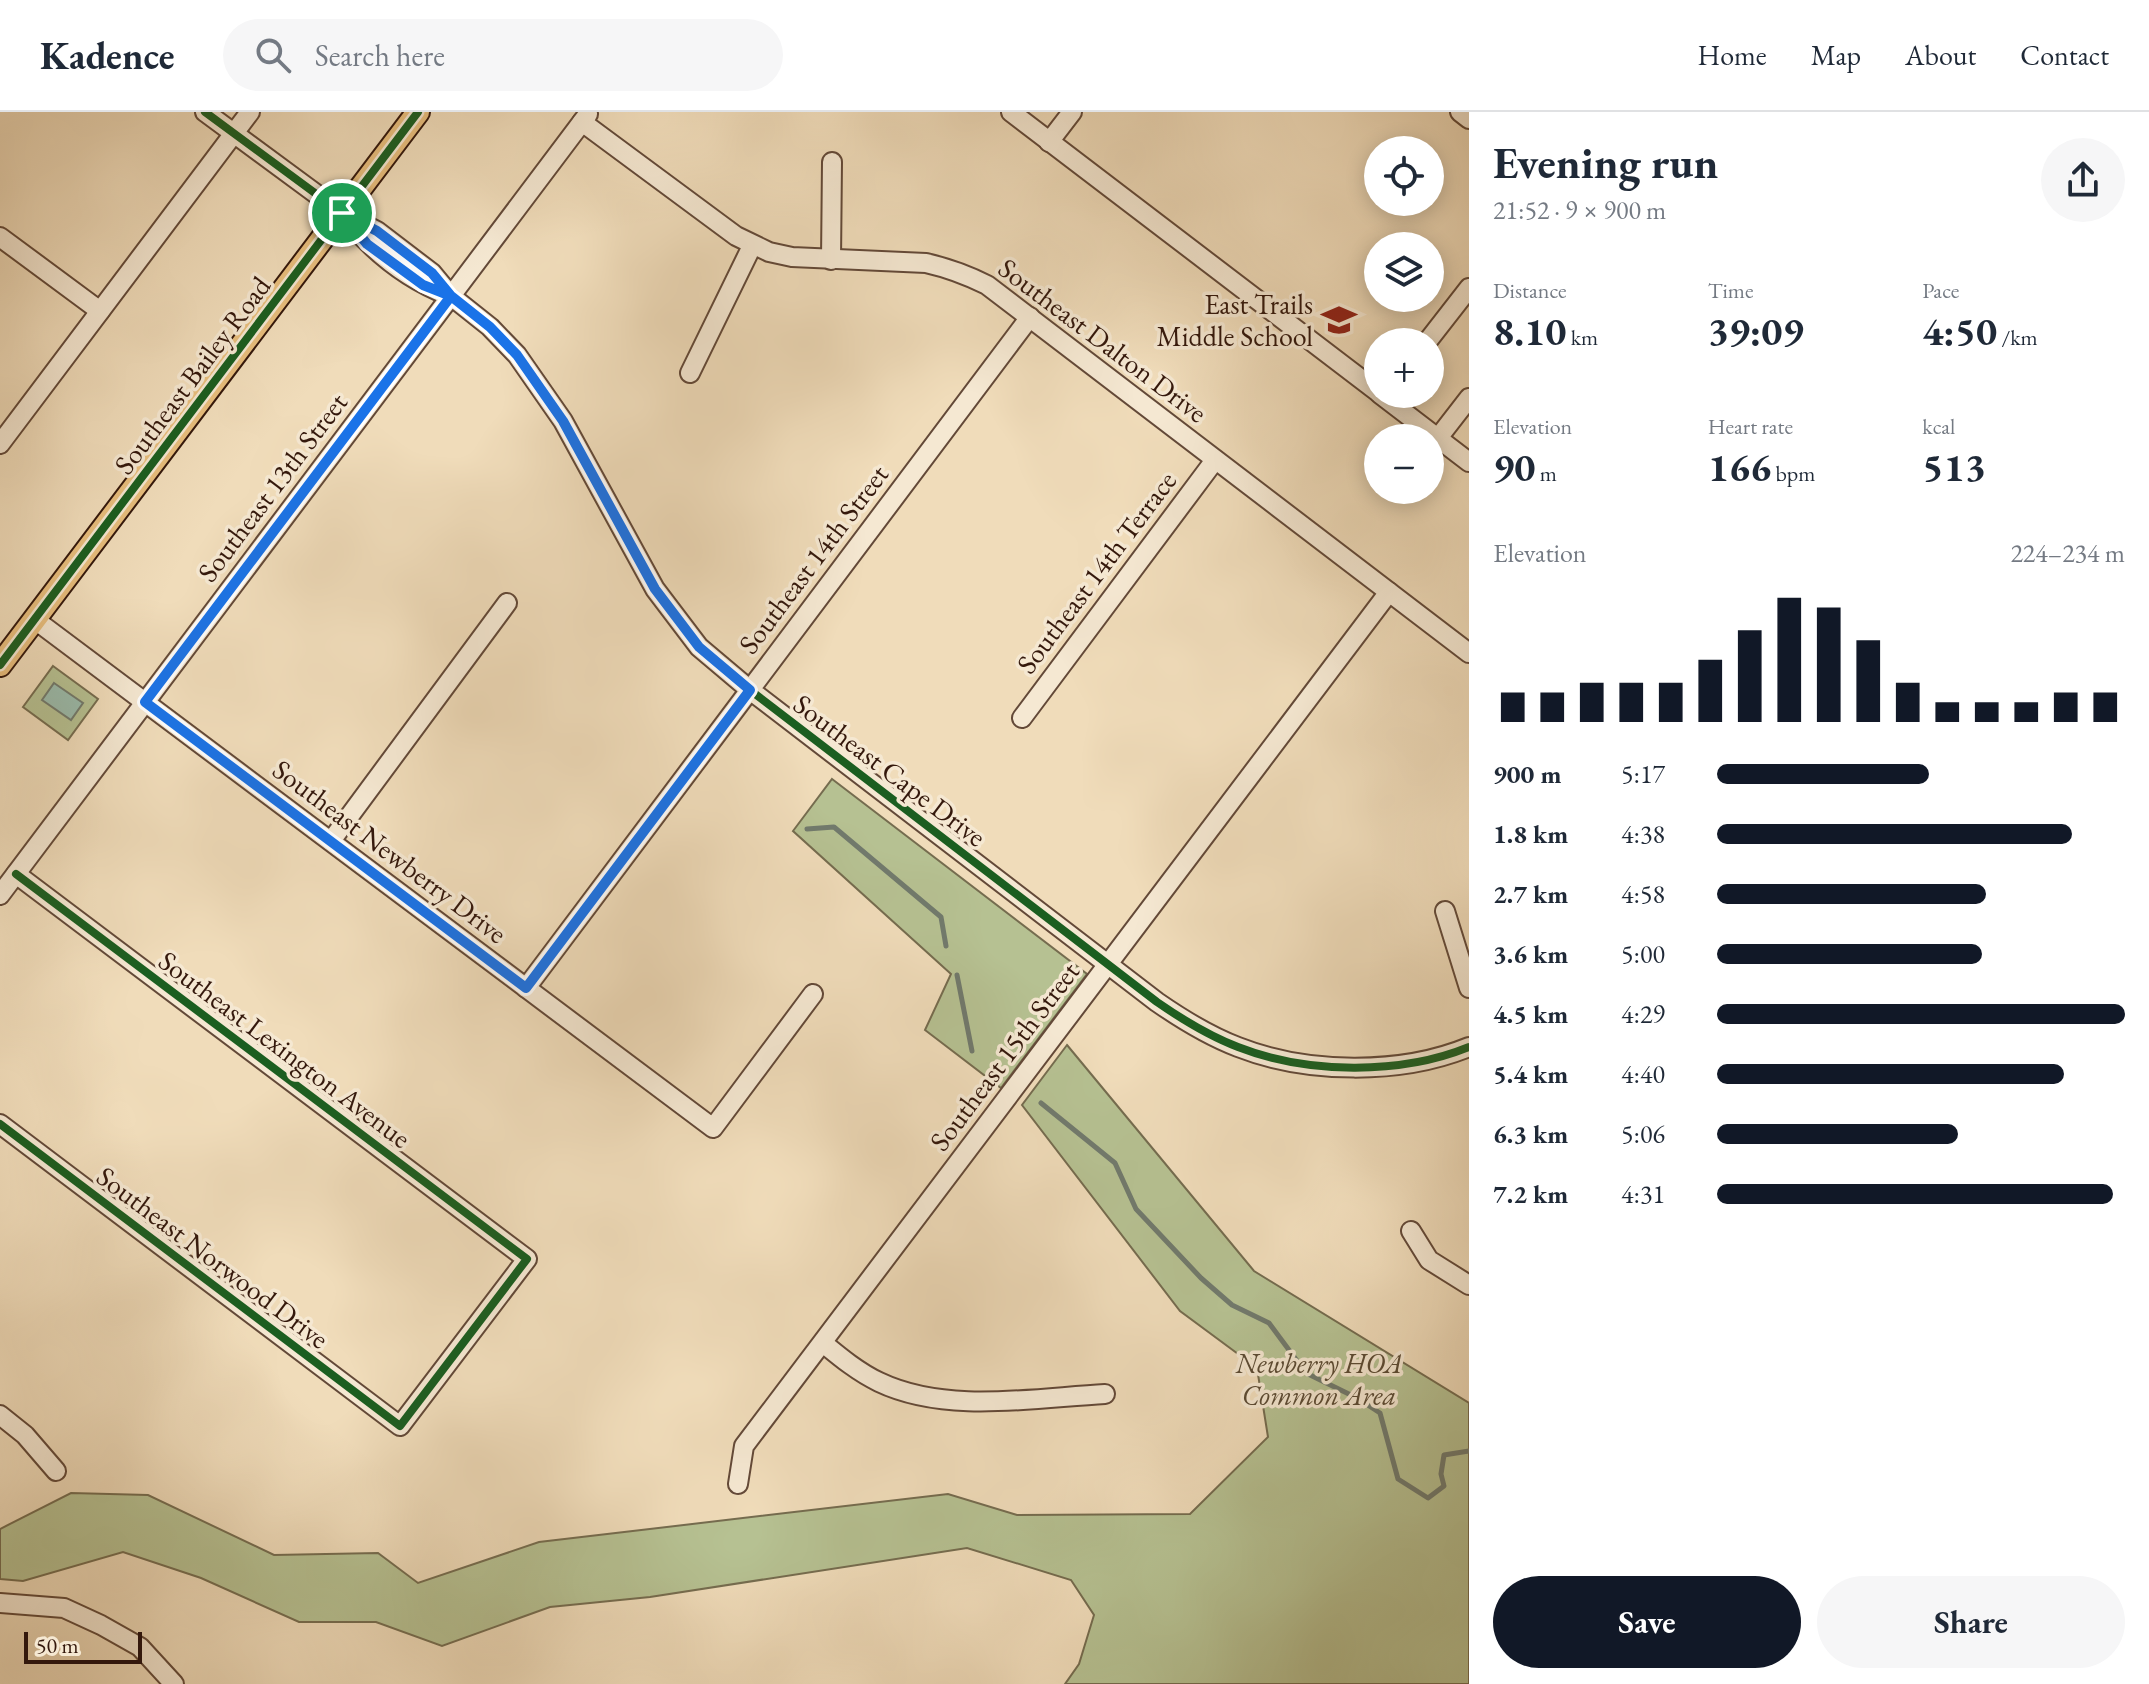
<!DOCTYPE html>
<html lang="en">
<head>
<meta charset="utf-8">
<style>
  :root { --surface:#fff; --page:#f6f6f7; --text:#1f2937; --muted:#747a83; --line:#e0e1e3; --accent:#111827 }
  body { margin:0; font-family:"EB Garamond",serif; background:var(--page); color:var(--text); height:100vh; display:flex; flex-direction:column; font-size:30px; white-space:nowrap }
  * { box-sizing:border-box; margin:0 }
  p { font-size:26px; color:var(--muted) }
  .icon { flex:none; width:44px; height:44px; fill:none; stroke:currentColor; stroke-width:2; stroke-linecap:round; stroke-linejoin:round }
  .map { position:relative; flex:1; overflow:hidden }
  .details { display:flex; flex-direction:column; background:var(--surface); width:680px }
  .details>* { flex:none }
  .fabs { position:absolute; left:1364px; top:24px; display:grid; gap:16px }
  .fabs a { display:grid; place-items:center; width:80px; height:80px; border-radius:50%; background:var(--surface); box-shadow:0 4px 20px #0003; font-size:40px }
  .scale { position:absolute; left:24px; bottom:20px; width:118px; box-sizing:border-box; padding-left:8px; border:4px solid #34180c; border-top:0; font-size:22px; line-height:28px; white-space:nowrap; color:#34180c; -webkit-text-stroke:6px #f5e8d2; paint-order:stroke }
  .pin { position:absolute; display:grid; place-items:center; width:68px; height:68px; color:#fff; margin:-34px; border:4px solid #fff; border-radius:50%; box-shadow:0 2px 8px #0007 }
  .round { display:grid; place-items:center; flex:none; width:84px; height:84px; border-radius:42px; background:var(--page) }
  .headline { display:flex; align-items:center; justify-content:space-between; height:136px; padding:0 24px }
  h1 { font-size:44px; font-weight:700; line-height:60px }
  .metrics { display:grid; grid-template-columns:repeat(3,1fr); gap:12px; height:136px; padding:8px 24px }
  .metrics div { display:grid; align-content:center }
  .metrics b { font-size:40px; font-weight:700 }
  .metrics small { font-size:22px; font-weight:400 }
  .metrics p { font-size:22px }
  .chart { height:224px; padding:16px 24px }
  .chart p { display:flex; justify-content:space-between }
  .chart svg { width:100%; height:144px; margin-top:8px; stroke:var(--accent); stroke-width:6 }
  .button { display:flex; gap:16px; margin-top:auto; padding:16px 24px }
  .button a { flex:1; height:92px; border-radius:48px; background:var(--accent); color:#fff; font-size:32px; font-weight:700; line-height:92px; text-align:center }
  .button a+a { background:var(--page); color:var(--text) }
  ul { padding:0 24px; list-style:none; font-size:26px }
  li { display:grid; grid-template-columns:128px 96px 1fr; align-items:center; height:60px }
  li i { height:20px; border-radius:10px; background:var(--accent) }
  header { display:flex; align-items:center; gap:48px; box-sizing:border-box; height:112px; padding:0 40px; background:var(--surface); border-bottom:2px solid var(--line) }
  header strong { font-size:38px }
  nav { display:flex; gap:44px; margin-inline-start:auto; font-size:28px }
  .search { width:560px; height:72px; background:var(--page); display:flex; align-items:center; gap:20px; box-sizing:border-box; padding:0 28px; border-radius:44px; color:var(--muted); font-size:30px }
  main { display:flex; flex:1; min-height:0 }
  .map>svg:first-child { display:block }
  .green { fill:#b6c192; stroke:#756c4f; stroke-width:2 }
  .water { fill:#9abcad; stroke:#717a6d; stroke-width:2 }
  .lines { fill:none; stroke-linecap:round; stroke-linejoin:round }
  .stream { stroke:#717a6d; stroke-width:5 }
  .minor-casing { stroke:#634938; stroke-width:22 }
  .major-casing { stroke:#34180c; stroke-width:26 }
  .minor { stroke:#f5e8d2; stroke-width:18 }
  .major { stroke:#e8be7d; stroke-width:22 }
  .cycleway-casing { stroke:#f5e8d2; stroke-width:13 }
  .cycleway { stroke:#1b5e20; stroke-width:8 }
  .route-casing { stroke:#fff; stroke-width:16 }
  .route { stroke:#1a73e8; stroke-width:10 }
  .labels { text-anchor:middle; stroke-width:7; stroke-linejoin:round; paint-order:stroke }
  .poi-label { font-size:28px; fill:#34180c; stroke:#f5e8d2; text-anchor:end }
  .street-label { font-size:28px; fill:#34180c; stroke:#f5e8d2 }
  .park-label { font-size:28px; font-style:italic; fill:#5b4b34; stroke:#f5e8d2 }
</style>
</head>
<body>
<header>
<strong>Kadence</strong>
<div class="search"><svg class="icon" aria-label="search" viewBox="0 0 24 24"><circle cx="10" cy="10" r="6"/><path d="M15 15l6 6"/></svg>Search here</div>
<nav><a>Home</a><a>Map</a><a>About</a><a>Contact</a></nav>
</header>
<main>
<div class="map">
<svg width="1469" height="1572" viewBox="0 0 1469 1572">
  <rect width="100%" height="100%" fill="#f0dcba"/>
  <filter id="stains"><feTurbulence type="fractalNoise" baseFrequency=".0025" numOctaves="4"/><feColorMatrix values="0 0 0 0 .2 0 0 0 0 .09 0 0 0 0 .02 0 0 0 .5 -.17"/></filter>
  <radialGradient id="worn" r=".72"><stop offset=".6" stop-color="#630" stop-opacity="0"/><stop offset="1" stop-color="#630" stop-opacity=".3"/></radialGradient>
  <g class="green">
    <path d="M53,554l45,33 -30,41 -45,-33z"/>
    <path d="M832,667l255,195 -86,114 -76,-58 26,-56 -158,-143z"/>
    <path d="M1067,933l187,226 215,132v281h-404l14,-20 15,-49 -23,-35 -104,-32 -317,49 -100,10 -108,39 -66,-24h-77l-98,-44 -78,-26 -100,29 -23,-2v-50l71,-36 77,2 126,60 104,-2 40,30 121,-41 409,-48 69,21 173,-1 78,-77 -11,-69 -77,-57 -158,-206z"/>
  </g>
  <path class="water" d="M54,571l29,20 -12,17 -29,-20z"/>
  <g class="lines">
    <g class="stream">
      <path d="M807,717l27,-2 107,90 5,29"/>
      <path d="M957,863l15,76"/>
      <path d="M1041,991l74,60 21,46 65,69 31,27 37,18 37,50 51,25 23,15 18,66 30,19 16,-12 -3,-12 3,-19 25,-4"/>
    </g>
    <g class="minor-casing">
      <g id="minor">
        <path d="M205,0l137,101 35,18 55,42 19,23 39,31 27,28 46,66 92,168 44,58 51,43 407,312c26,18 52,34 81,45 69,27 163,28 231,0"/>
        <path d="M1011,0l367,280"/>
        <path d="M1460,0l9,7"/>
        <path d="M582,10l154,114 33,16 23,5 134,6c22,5 41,12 61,22l482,368"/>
        <path d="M1049,30l23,-30"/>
        <path d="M348,109c27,32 61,59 100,74"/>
        <path d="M0,125l100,74"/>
        <path d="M831,148l1,-98"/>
        <path d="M1427,230l42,-54"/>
        <path d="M690,261l62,-127"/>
        <path d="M1380,282l89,68"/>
        <path d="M1438,326l31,-40"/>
        <path d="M0,332l250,-332"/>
        <path d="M34,507l679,509 100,-134"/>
        <path d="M1022,606l193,-258"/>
        <path d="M331,729l176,-238"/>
        <path d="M0,783l588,-781"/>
        <path d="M1445,799l24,77"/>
        <path d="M526,876l504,-671"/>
        <path d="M0,1012l400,302 127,-167 -511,-385"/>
        <path d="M1411,1119l18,29 40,25"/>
        <path d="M823,1231c17,14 35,29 56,39 67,32 154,16 226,12"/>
        <path d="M0,1303l25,20 31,36"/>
        <path d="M738,1372l6,-38 645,-854"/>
        <path d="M0,1491l64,5 37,17 39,22 34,37"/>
      </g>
    </g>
    <g class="major-casing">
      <path id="major" d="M0,553l418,-553"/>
    </g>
    <use href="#minor" class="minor"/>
    <use href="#major" class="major"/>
    <g class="cycleway-casing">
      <g id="cycleway">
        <path d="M205,0l137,101 35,18 55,42 19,23 39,31 27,28 46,66 92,168 44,58 51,43 407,312c26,18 52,34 81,45 69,27 163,28 231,0"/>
        <path d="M0,553l418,-553"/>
        <path d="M0,1012l400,302 127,-167 -511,-385"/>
      </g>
    </g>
    <use href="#cycleway" class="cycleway"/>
  </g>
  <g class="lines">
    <g class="route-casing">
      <path id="route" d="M342,101l35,18 55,42 19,23 39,31 27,28 46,66 92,168 44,58 51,43 -224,298 -381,-286 306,-406 -28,-11 -56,-41 -25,-31"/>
    </g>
    <use href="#route" class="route"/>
  </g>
  <defs>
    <g id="school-bare" transform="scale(2.76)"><path d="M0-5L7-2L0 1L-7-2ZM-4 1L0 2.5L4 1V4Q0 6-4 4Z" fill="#8f2418" stroke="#f5e8d2" stroke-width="2.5" paint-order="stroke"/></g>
  </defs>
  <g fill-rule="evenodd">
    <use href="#school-bare" x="1339" y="208"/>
  </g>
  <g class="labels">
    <g class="poi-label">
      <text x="1313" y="202">East Trails<tspan x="1313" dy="32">Middle School</tspan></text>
    </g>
    <g class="street-label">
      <text transform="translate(1103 228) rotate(37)" y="10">Southeast Dalton Drive</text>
      <text transform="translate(192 263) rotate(-53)" y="10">Southeast Bailey Road</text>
      <text transform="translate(272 375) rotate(-53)" y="10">Southeast 13th Street</text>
      <text transform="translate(813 447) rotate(-53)" y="10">Southeast 14th Street</text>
      <text transform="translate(1096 460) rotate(-53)" y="10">Southeast 14th Terrace</text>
      <text transform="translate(890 658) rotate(37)" y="10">Southeast Cape Drive</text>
      <text transform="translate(390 739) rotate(37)" y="10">Southeast Newberry Drive</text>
      <text transform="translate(285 937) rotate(37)" y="10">Southeast Lexington Avenue</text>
      <text transform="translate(1004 944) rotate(-53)" y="10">Southeast 15th Street</text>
      <text transform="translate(213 1145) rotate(37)" y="10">Southeast Norwood Drive</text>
    </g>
    <g class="park-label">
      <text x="1319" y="1261">Newberry HOA<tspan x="1319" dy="32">Common Area</tspan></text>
    </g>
  </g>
  <rect width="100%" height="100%" filter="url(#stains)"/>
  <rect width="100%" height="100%" fill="url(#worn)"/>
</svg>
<div class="fabs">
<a><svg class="icon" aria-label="locate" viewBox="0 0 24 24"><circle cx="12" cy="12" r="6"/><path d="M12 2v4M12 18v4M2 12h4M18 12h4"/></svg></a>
<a><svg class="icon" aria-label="layers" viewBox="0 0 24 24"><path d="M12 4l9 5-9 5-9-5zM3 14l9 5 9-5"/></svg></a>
<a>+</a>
<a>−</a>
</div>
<div class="scale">50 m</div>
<div class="pin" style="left:342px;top:101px;background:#1e9e55"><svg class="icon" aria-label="arrive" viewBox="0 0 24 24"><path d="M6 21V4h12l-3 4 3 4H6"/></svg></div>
</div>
<section class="details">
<div class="headline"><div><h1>Evening run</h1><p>21:52 · 9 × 900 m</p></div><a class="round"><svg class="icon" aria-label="share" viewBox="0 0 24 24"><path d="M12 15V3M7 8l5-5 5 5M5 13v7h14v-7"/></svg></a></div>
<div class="metrics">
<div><p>Distance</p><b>8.10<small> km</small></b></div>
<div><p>Time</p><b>39:09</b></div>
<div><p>Pace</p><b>4:50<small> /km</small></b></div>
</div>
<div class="metrics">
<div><p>Elevation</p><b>90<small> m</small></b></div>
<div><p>Heart rate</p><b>166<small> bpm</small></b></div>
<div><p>kcal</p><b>513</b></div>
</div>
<div class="chart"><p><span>Elevation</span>224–234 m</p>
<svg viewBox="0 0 160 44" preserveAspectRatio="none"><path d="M5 44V35M15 44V35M25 44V32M35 44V32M45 44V32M55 44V25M65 44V16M75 44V6M85 44V9M95 44V19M105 44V32M115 44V38M125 44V38M135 44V38M145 44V35M155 44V35"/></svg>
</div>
<ul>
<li><b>900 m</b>5:17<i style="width:52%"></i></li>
<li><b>1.8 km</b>4:38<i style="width:87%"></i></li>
<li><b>2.7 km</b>4:58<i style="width:66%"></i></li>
<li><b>3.6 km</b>5:00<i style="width:65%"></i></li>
<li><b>4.5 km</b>4:29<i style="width:100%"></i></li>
<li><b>5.4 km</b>4:40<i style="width:85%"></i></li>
<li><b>6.3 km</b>5:06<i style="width:59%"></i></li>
<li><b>7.2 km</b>4:31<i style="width:97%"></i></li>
</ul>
<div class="button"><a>Save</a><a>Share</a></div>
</section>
</main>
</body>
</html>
